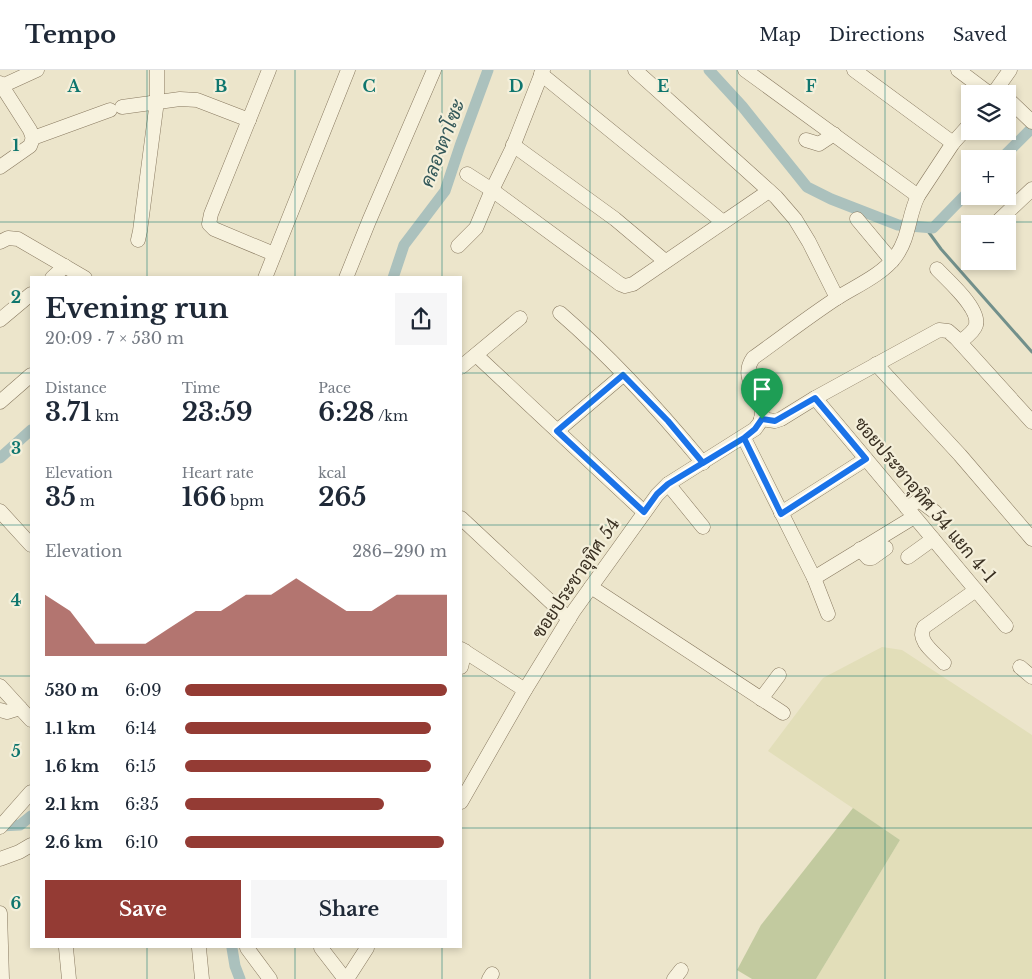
<!DOCTYPE html>
<html lang="en">
<head>
<meta charset="utf-8">
<style>
  :root { --surface:#fff; --page:#f6f6f7; --text:#1f2937; --muted:#747a83; --line:#e0e1e3; --accent:#943b34 }
  body { margin:0; font-family:"Libre Baskerville",Sarabun,serif; background:var(--page); color:var(--text); height:100vh; display:flex; flex-direction:column; font-size:19px; white-space:nowrap }
  * { box-sizing:border-box; margin:0 }
  p { font-size:16px; color:var(--muted) }
  .icon { flex:none; width:28px; height:28px; fill:none; stroke:currentColor; stroke-width:2; stroke-linecap:round; stroke-linejoin:round }
  .map { position:relative; flex:1; overflow:hidden }
  .sheet { position:absolute; left:30px; top:206px; width:432px; height:672px; display:flex; flex-direction:column; background:var(--surface); border-radius:0px; box-shadow:0 2px 8px #0003 }
  .sheet>* { flex:none }
  .controls { position:absolute; left:961px; top:15px; display:grid; gap:10px }
  .controls a { display:grid; place-items:center; width:55px; height:55px; border-radius:0px; background:var(--surface); box-shadow:0 2px 8px #0003; font-size:25px }
  .pin { position:absolute; display:grid; place-items:center; width:42px; height:42px; color:#fff; margin:-51px -21px; border-radius:50% 50% 50% 0; rotate:-45deg; box-shadow:0 0 5px #0007 }
  .pin .icon { rotate:45deg }
  .round { display:grid; place-items:center; flex:none; width:52px; height:52px; border-radius:0px; background:var(--page) }
  .summary { display:flex; align-items:center; justify-content:space-between; height:85px; padding:0 15px }
  h1 { font-size:28px; font-weight:700; line-height:38px }
  .stats { display:grid; grid-template-columns:repeat(3,1fr); gap:8px; height:85px; padding:5px 15px }
  .stats div { display:grid; align-content:center }
  .stats b { font-size:25px; font-weight:700 }
  .stats small { font-size:14px; font-weight:400 }
  .stats p { font-size:14px }
  .chart { height:140px; padding:10px 15px }
  .chart p { display:flex; justify-content:space-between }
  .chart svg { width:100%; height:90px; margin-top:5px; fill:var(--accent); opacity:.7 }
  .primary-button { display:flex; gap:10px; margin-top:auto; padding:10px 15px }
  .primary-button a { flex:1; height:58px; border-radius:0px; background:var(--accent); color:#fff; font-size:20px; font-weight:700; line-height:58px; text-align:center }
  .primary-button a+a { background:var(--page); color:var(--text) }
  ul { padding:0 15px; list-style:none; font-size:16px }
  li { display:grid; grid-template-columns:80px 60px 1fr; align-items:center; height:38px }
  li i { height:12px; border-radius:6px; background:var(--accent) }
  header { display:flex; align-items:center; gap:30px; box-sizing:border-box; height:70px; padding:0 25px; background:var(--surface); border-bottom:1px solid var(--line) }
  header strong { font-size:24px }
  nav { display:flex; gap:28px; margin-inline-start:auto; font-size:18px }
  .map>svg:first-child { display:block }
  .farmland { fill:#e2deb9 }
  .green { fill:#c2ca9f }
  .lines { fill:none; stroke-linecap:round; stroke-linejoin:round }
  .stream { stroke:#72908b; stroke-width:3 }
  .canal { stroke:#abc1bd; stroke-width:11 }
  .minor-casing { stroke:#887960; stroke-width:15 }
  .minor { stroke:#f7f2de; stroke-width:14 }
  .route-casing { stroke:#fff; stroke-width:10 }
  .route { stroke:#1a73e8; stroke-width:6 }
  .grid { fill:none; stroke:#0f766e; stroke-width:1; stroke-opacity:0.55 }
  .labels { text-anchor:middle; stroke-width:4.5; stroke-linejoin:round; paint-order:stroke }
  .street-label { font-size:18px; fill:#3a3022; stroke:#f4efda }
  .water-label { font-size:19px; font-style:italic; fill:#335859; stroke:#f4efda }
  .grid-label { font-size:16px; text-anchor:middle; font-weight:bold; fill:#0f766e; stroke:#f4efda; stroke-width:4.5; stroke-linejoin:round; paint-order:stroke }
</style>
</head>
<body>
<header>
<strong>Tempo</strong>
<nav><a>Map</a><a>Directions</a><a>Saved</a></nav>
</header>
<div class="map">
<svg width="1032" height="909" viewBox="0 0 1032 909">
  <rect width="100%" height="100%" fill="#ece5cb"/>
  <path class="farmland" d="M882,577l20,3 130,85v244h-216l84,-139 -132,-89 55,-73z"/>
  <path class="green" d="M853,738l47,32 -84,139h-64l-15,-9 24,-45z"/>
  <g class="lines">
    <path class="stream" d="M925,157l16,22 91,103"/>
    <g class="canal">
      <path d="M709,0l33,36 65,81 24,12 67,26 35,3 37,-38"/>
      <path d="M1001,89l31,-31"/>
      <path d="M393,208l11,-33 41,-54 15,-45 28,-76"/>
      <path d="M0,388l31,-28"/>
      <path d="M0,756l20,-1 11,-9"/>
      <path d="M232,878l3,18 5,13"/>
    </g>
    <g class="minor-casing">
      <g id="minor">
        <path d="M269,0l-58,144 -2,10 5,5 60,25"/>
        <path d="M635,0l141,127 19,22 14,23 28,56"/>
        <path d="M745,0l173,126"/>
        <path d="M854,0l99,73"/>
        <path d="M958,0l32,24"/>
        <path d="M541,4l182,148"/>
        <path d="M0,13l30,47 3,8"/>
        <path d="M2,16l35,-16"/>
        <path d="M993,24l17,-24"/>
        <path d="M1008,29l24,23"/>
        <path d="M122,37l58,-8 17,1 52,20"/>
        <path d="M806,70l13,4 15,-10"/>
        <path d="M513,75l102,74 50,42"/>
        <path d="M0,97l30,-21 3,-8 77,-28"/>
        <path d="M467,104l25,16 20,-41 31,-79"/>
        <path d="M857,149l35,42"/>
        <path d="M995,154l37,-35"/>
        <path d="M138,170l2,-9 17,-130v-31"/>
        <path d="M0,172l8,-4 10,1 67,39"/>
        <path d="M458,176l18,-18 16,-38 128,94 5,2 8,-2 136,-93"/>
        <path d="M937,199c11,12 43,39 39,56 -2,7 -11,13 -16,17"/>
        <path d="M52,208l13,-12"/>
        <path d="M265,208l83,-208"/>
        <path d="M346,208l23,-57 65,-151"/>
        <path d="M560,243c52,45 99,97 143,150"/>
        <path d="M0,250l31,-26"/>
        <path d="M476,285l168,157"/>
        <path d="M876,294l84,91 72,84"/>
        <path d="M461,297l59,-49"/>
        <path d="M815,328l191,228"/>
        <path d="M0,332l31,-27"/>
        <path d="M761,349l14,2 6,-2 34,-21 124,-68 9,1 8,7 76,84"/>
        <path d="M557,361l66,-56"/>
        <path d="M744,368l70,140 14,36"/>
        <path d="M668,414l35,43"/>
        <path d="M907,438l12,-8 16,12"/>
        <path d="M0,441l31,34"/>
        <path d="M781,443l85,-54"/>
        <path d="M461,448l108,101"/>
        <path d="M860,479l8,9h4l14,-10"/>
        <path d="M908,487l25,-18"/>
        <path d="M814,508l100,-61"/>
        <path d="M591,517l192,126"/>
        <path d="M461,579l64,41"/>
        <path d="M944,593c-9,-10 -28,-22 -20,-36l52,-37"/>
        <path d="M461,597l4,-16"/>
        <path d="M1020,597l12,10"/>
        <path d="M0,616l31,34"/>
        <path d="M761,629l18,-24"/>
        <path d="M0,640l7,2 13,-4"/>
        <path d="M461,732l64,-112 48,-78 84,-117 11,-11 87,-55c2,-3 6,-7 6,-10 6,-22 -24,-38 -8,-61 28,-20 55,-41 84,-60 19,-12 45,-23 59,-42 14,-20 12,-40 22,-60l35,-53 17,-19"/>
        <path d="M0,757l31,-35"/>
        <path d="M0,789l19,-7 12,-7"/>
        <path d="M0,843l2,66"/>
        <path d="M66,878l3,31"/>
        <path d="M199,878l3,31"/>
        <path d="M247,878l23,31"/>
        <path d="M321,878l24,31"/>
        <path d="M347,909l20,-31"/>
        <path d="M489,909l3,-5"/>
        <path d="M674,909l7,-9"/>
      </g>
    </g>
    <use href="#minor" class="minor"/>
  </g>
  <g class="lines">
    <g class="route-casing">
      <path id="route" d="M762,349l-7,10 -11,9 -76,46 -11,10 -13,18 -87,-81 66,-56 45,46 35,42 41,-25 37,76 85,-55 -51,-61 -40,23 -13,-2"/>
    </g>
    <use href="#route" class="route"/>
  </g>
  <path class="grid" d="M147,0v208M295,0v208M442,0v208M590,0v909M737,0v909M885,0v909M0,152h1032M0,303h31M461,303h571M0,455h31M461,455h571M0,606h31M461,606h571M0,758h31M461,758h571M147,878v31M295,878v31M442,878v31"/>
  <g class="labels">
    <g class="street-label">
      <text transform="translate(925 430) rotate(50)" y="6">ซอยประชาอุทิศ 54 แยก 4-1</text>
      <text transform="translate(576 508) rotate(-56)" y="6">ซอยประชาอุทิศ 54</text>
    </g>
    <g class="water-label">
      <text transform="translate(442 73) rotate(-69)" y="7">คลองตาโซะ</text>
    </g>
  </g>
  <g class="grid-label">
    <text x="74" y="22">A</text>
    <text x="221" y="22">B</text>
    <text x="369" y="22">C</text>
    <text x="516" y="22">D</text>
    <text x="663" y="22">E</text>
    <text x="811" y="22">F</text>
    <text x="16" y="81">1</text>
    <text x="16" y="233">2</text>
    <text x="16" y="384">3</text>
    <text x="16" y="536">4</text>
    <text x="16" y="687">5</text>
    <text x="16" y="839">6</text>
  </g>
</svg>
<div class="controls">
<a><svg class="icon" aria-label="layers" viewBox="0 0 24 24"><path d="M12 4l9 5-9 5-9-5zM3 14l9 5 9-5"/></svg></a>
<a>+</a>
<a>−</a>
</div>
<div class="pin" style="left:762px;top:349px;background:#1e9e55"><svg class="icon" aria-label="arrive" viewBox="0 0 24 24"><path d="M6 21V4h12l-3 4 3 4H6"/></svg></div>
<section class="sheet">
<div class="summary"><div><h1>Evening run</h1><p>20:09 · 7 × 530 m</p></div><a class="round"><svg class="icon" aria-label="share" viewBox="0 0 24 24"><path d="M12 15V3M7 8l5-5 5 5M5 13v7h14v-7"/></svg></a></div>
<div class="stats">
<div><p>Distance</p><b>3.71<small> km</small></b></div>
<div><p>Time</p><b>23:59</b></div>
<div><p>Pace</p><b>6:28<small> /km</small></b></div>
</div>
<div class="stats">
<div><p>Elevation</p><b>35<small> m</small></b></div>
<div><p>Heart rate</p><b>166<small> bpm</small></b></div>
<div><p>kcal</p><b>265</b></div>
</div>
<div class="chart"><p><span>Elevation</span>286–290 m</p>
<svg viewBox="0 0 160 44" preserveAspectRatio="none"><path d="M0 44V14L10 22L20 38L30 38L40 38L50 30L60 22L70 22L80 14L90 14L100 6L110 14L120 22L130 22L140 14L150 14L160 14V44z"/></svg>
</div>
<ul>
<li><b>530 m</b>6:09<i style="width:100%"></i></li>
<li><b>1.1 km</b>6:14<i style="width:94%"></i></li>
<li><b>1.6 km</b>6:15<i style="width:94%"></i></li>
<li><b>2.1 km</b>6:35<i style="width:76%"></i></li>
<li><b>2.6 km</b>6:10<i style="width:99%"></i></li>
</ul>
<div class="primary-button"><a>Save</a><a>Share</a></div>
</section>
</div>
</body>
</html>
